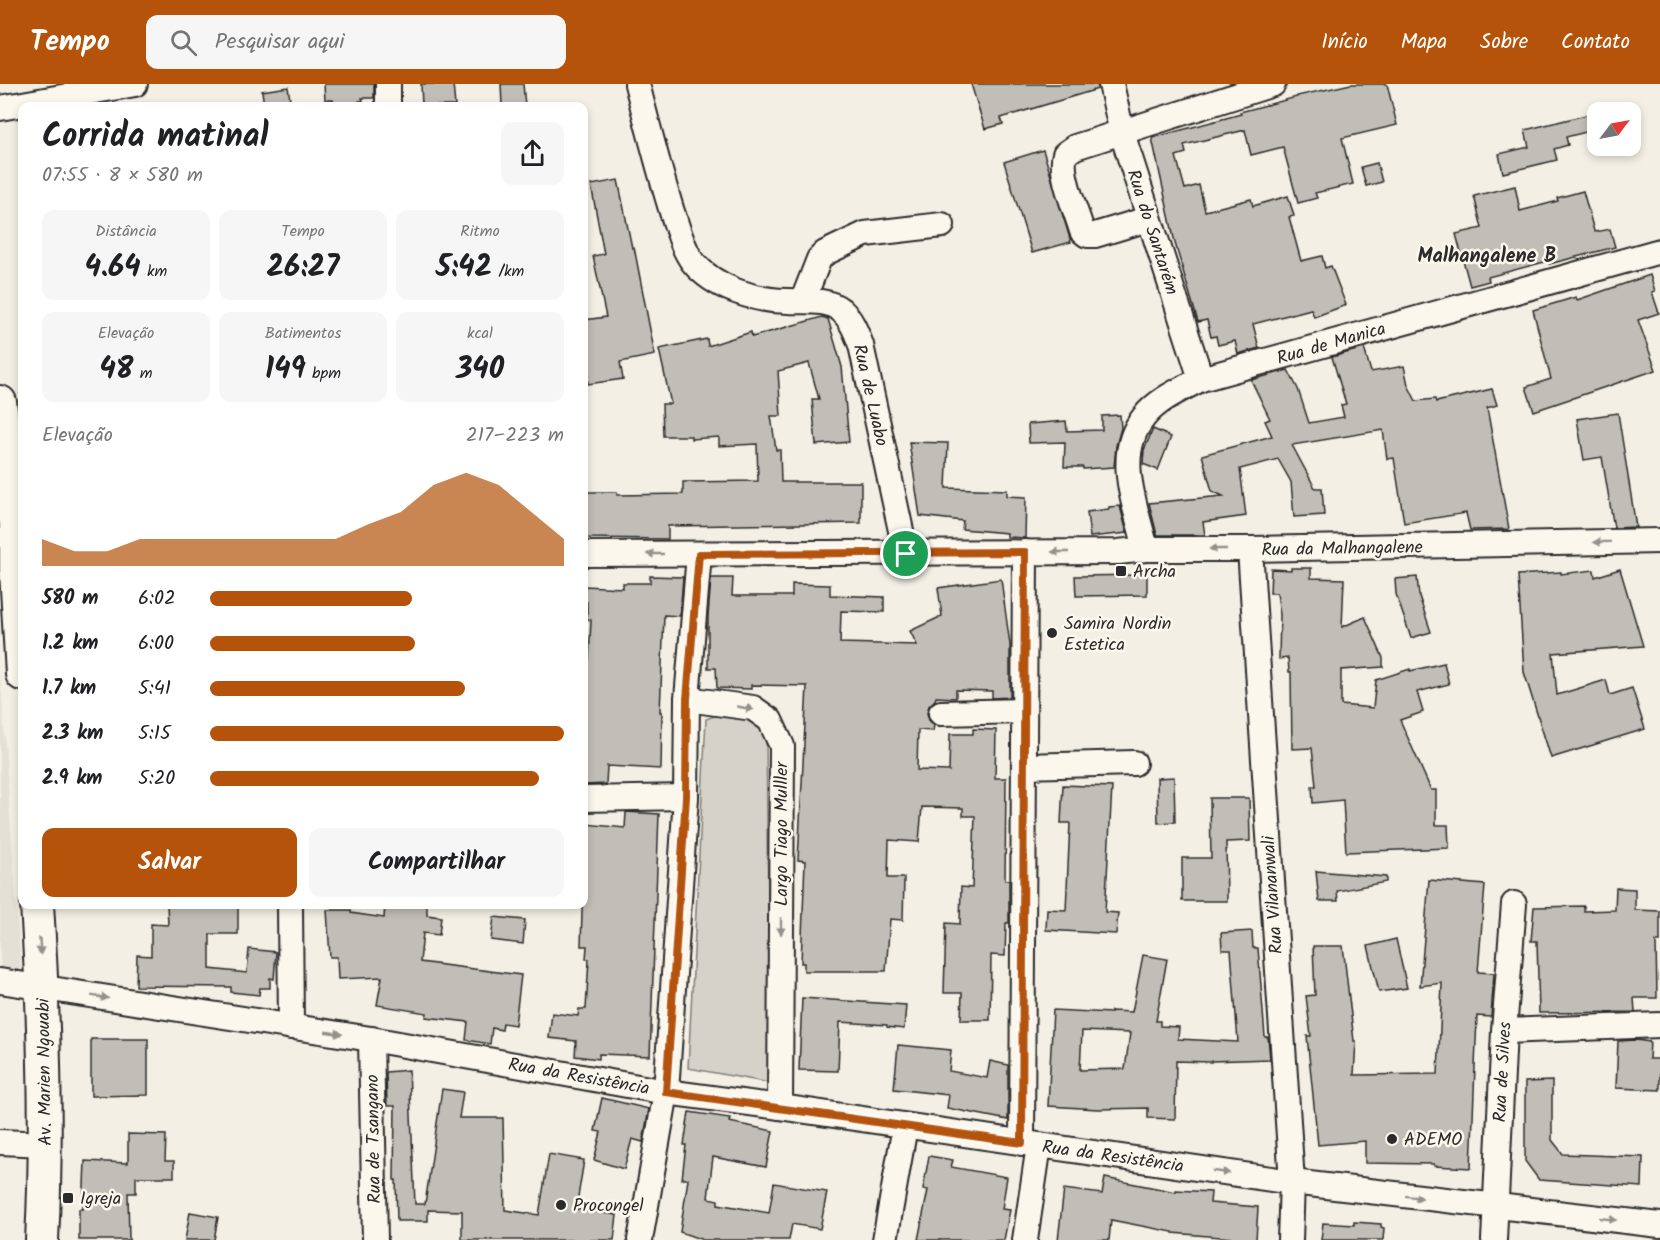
<!DOCTYPE html>
<html lang="pt">
<head>
<meta charset="utf-8">
<style>
  :root { --surface:#fff; --page:#f6f6f6; --text:#202124; --muted:#757577; --accent:#b45309 }
  body { margin:0; font-family:Kalam,sans-serif; background:var(--page); color:var(--text); height:100vh; display:flex; flex-direction:column; font-size:22px; white-space:nowrap }
  * { box-sizing:border-box; margin:0 }
  p { font-size:20px; color:var(--muted) }
  .icon { flex:none; width:33px; height:33px; fill:none; stroke:currentColor; stroke-width:2; stroke-linecap:round; stroke-linejoin:round }
  .map { position:relative; flex:1; overflow:hidden }
  .side { position:absolute; left:18px; top:18px; width:570px; height:807px; display:flex; flex-direction:column; background:var(--surface); border-radius:12px; box-shadow:0 3px 9px #0003 }
  .side>* { flex:none }
  .needle { width:39px; rotate:58deg }
  .tools { position:absolute; left:1587px; top:18px; display:grid; gap:12px }
  .tools a { display:grid; place-items:center; width:54px; height:54px; border-radius:12px; background:var(--surface); box-shadow:0 3px 9px #0003; font-size:30px }
  .pin { position:absolute; display:grid; place-items:center; width:51px; height:51px; color:#fff; margin:-26px; border:3px solid #fff; border-radius:50%; box-shadow:0 2px 6px #0007 }
  .round { display:grid; place-items:center; flex:none; width:63px; height:63px; border-radius:12px; background:var(--page) }
  .head { display:flex; align-items:center; justify-content:space-between; height:102px; padding:0 24px }
  h1 { font-size:33px; font-weight:700; line-height:45px }
  .stats { display:grid; grid-template-columns:repeat(3,1fr); gap:9px; height:102px; padding:6px 24px }
  .stats div { display:grid; align-content:center; border-radius:12px; background:var(--page); text-align:center }
  .stats b { font-size:30px; font-weight:700 }
  .stats small { font-size:16px; font-weight:400 }
  .stats p { font-size:16px }
  .chart { height:168px; padding:12px 24px }
  .chart p { display:flex; justify-content:space-between }
  .chart svg { width:100%; height:108px; margin-top:6px; fill:var(--accent); opacity:.7 }
  .primary-button { display:flex; gap:12px; margin-top:auto; padding:12px 24px }
  .primary-button a { flex:1; height:69px; border-radius:12px; background:var(--accent); color:#fff; font-size:24px; font-weight:700; line-height:69px; text-align:center }
  .primary-button a+a { background:var(--page); color:var(--text) }
  ul { padding:0 24px; list-style:none; font-size:20px }
  li { display:grid; grid-template-columns:96px 72px 1fr; align-items:center; height:45px }
  li i { height:15px; border-radius:8px; background:var(--accent) }
  header { display:flex; align-items:center; gap:36px; box-sizing:border-box; height:84px; padding:0 30px; background:var(--accent); color:#fff }
  header strong { font-size:28px }
  nav { display:flex; gap:33px; margin-inline-start:auto; font-size:21px }
  .search { width:420px; height:54px; background:var(--page); display:flex; align-items:center; gap:15px; box-sizing:border-box; padding:0 21px; border-radius:12px; color:var(--muted); font-size:22px }
  .map>svg:first-child { display:block }
  .built { fill:#e4e0d6 }
  .green { fill:#d5d2c9; stroke:#807e7a; stroke-width:1.5 }
  .building { fill:#c0beb6; stroke:#2b2b2b; stroke-width:1.5; fill-rule:evenodd }
  .lines { fill:none; stroke-linecap:round; stroke-linejoin:round }
  .minor-casing { stroke:#2b2b2b; stroke-width:28 }
  .major-casing { stroke:#2b2b2b; stroke-width:36 }
  .minor { stroke:#fbf7ec; stroke-width:24 }
  .major { stroke:#fbf7ec; stroke-width:32 }
  .oneway { fill:#93918c }
  .route-casing { stroke:#fff; stroke-width:12 }
  .route { stroke:#b45309; stroke-width:8 }
  .poi-dot { fill:#2b2b2b; stroke:#fbf7ec; stroke-width:2 }
  .labels { text-anchor:middle; stroke-width:5; stroke-linejoin:round; paint-order:stroke }
  .street-label { font-size:18px; fill:#2b2b2b; stroke:#fbf7ec }
  .poi-label { font-size:18px; fill:#2b2b2b; stroke:#fbf7ec; text-anchor:start }
  .neighbourhood-label { font-size:20px; font-weight:bold; fill:#2b2b2b; stroke:#fbf7ec }
</style>
</head>
<body>
<header>
<strong>Tempo</strong>
<div class="search"><svg class="icon" aria-label="search" viewBox="0 0 24 24"><circle cx="10" cy="10" r="6"/><path d="M15 15l6 6"/></svg>Pesquisar aqui</div>
<nav><a>Início</a><a>Mapa</a><a>Sobre</a><a>Contato</a></nav>
</header>
<div class="map">
<svg width="1660" height="1156" viewBox="0 0 1660 1156">
  <rect width="100%" height="100%" fill="#f3efe4"/>
  <filter id="ink" filterUnits="userSpaceOnUse"><feTurbulence type="fractalNoise" baseFrequency=".0167" numOctaves="2"/><feDisplacementMap in="SourceGraphic" scale="12" xChannelSelector="R" yChannelSelector="G"/><feConvolveMatrix kernelMatrix="1 2 1 2 8 2 1 2 1" color-interpolation-filters="sRGB"/></filter>
  <g filter="url(#ink)">
    <path class="built" d="M0,587l21,299 -21,-3z"/>
    <path class="green" d="M728,627l34,6 4,17 4,349 -82,-15 18,-349z"/>
    <g class="building">
      <path d="M324,0h50v14h-12l1,3h-4v5h-25l-1,-6h-8z"/>
      <path d="M421,0h32l2,22h-33z"/>
      <path d="M501,0h22l2,22h-23z"/>
      <path d="M971,0h126l1,5 -97,29 2,6 -18,5z"/>
      <path d="M1351,0h36l10,41 -55,13 11,46 -38,9 2,5 -19,5 -15,-56 -32,8 -6,-25 -61,15 2,8 -10,3 9,33 14,-4 6,26 46,-12 2,7 35,-10 6,20 -5,1 12,44 21,-5 3,12 6,-2 15,39 -32,12 -3,-8 -58,15 6,24 -21,6 -3,-13 -17,4 -2,-9 -5,1 -4,-17 -9,2 -23,-79 -23,-105 89,-24 -1,-2 57,-15v-1z"/>
      <path d="M288,3l3,19h-27l-2,-15z"/>
      <path d="M1598,28v17l-32,8 2,8 -14,4 3,11 -54,13 -4,-19 30,-7 -4,-17z"/>
      <path d="M1043,66l28,92 -39,11 -28,-91z"/>
      <path d="M1377,79l5,19 -16,4 -5,-19z"/>
      <path d="M618,96l14,68 2,-1 21,108 -35,7 3,17 -35,5 -4,-25v-39l22,-3 -13,-61 11,-2 -13,-69z"/>
      <path d="M1515,102l5,25 38,-10 -1,-3 26,-7 11,40 1,1 15,-3 5,18 -66,17 -1,-3 -60,16 1,4 -19,5 -14,-52 26,-6 -8,-32z"/>
      <path d="M1650,191l5,16 -3,1 7,21 -21,7 18,50 -122,41 -8,-24 25,-8 -18,-69 43,-13 1,3z"/>
      <path d="M822,233l6,2 14,48 7,75 -33,3 -4,-46h7l-10,-36 -31,8 3,45h-10l5,34h4l1,32h80v41l-193,3v13l-84,-1v-46h33v3l66,-1v-12l75,-1 -1,-37 -38,2v-9l-28,2v-3h-28l-1,-32h9l-12,-55 48,-10 1,7 43,-14 1,5z"/>
      <path d="M1364,264l7,24 33,-6 4,19 8,16 19,-2 1,3 56,-13 5,16 -10,3 22,121 -39,1 -4,-17 -62,10 -10,-65 -7,1 -4,-29 -91,15 23,43h7l2,27 -30,2 -3,-35 -13,-23 -38,10 6,47 -43,6 2,13h-48l-8,-32 74,-7 -11,-5 -10,-36 70,-19 -7,-15 5,-2 -19,-39 37,-10 10,19 11,34 35,-6 -3,-12 5,-1 -14,-47z"/>
      <path d="M1618,329l18,114 -22,1 -12,-71 -18,3 -7,-41z"/>
      <path d="M1120,331l1,13 -5,18 -2,21 -31,2v-2h-19l1,-25 -36,1 -1,-19 38,-3 1,10 35,-1v-14z"/>
      <path d="M1153,345l18,8 -13,33 -15,-6 1,-14z"/>
      <path d="M909,358l39,1 -2,45 61,2v6l19,1 -1,41 -18,-1v-4l-45,-4 1,-8 -43,-5z"/>
      <path d="M1120,422l7,27 -37,4 -3,-25 22,-3v-2z"/>
      <path d="M1291,484h20v10l33,1 -2,48 23,-10 18,41v9l-42,3v35l32,3 3,-28 34,-11v2l34,-8 5,21 -32,8 6,20 -23,8 31,70h5v35h12l1,23 -103,4 -3,-52 -30,3 -1,-17h4l-4,-38 -20,1 -1,-77h-2l-1,-14 -9,1 1,-44 -3,-22h-7l1,-24 20,1z"/>
      <path d="M1620,485l23,77 -90,7 4,42 49,-15 4,15 22,-7 13,41 -94,29 -27,-86 -6,-97 43,-3v2l33,-4 1,7z"/>
      <path d="M1147,491v20l-71,1 -1,-20z"/>
      <path d="M650,492l33,1 -3,39 -16,-1 -4,97h2l-1,57 -54,-3 -1,18 -22,1v-126h5l2,-39 -4,-1v-17h-3v-16l39,2v-5h27z"/>
      <path d="M1417,493l2,19 12,36 -20,6 -15,-44 -1,-15z"/>
      <path d="M711,494h22l-1,18h60v-12l38,1v10l54,2v15l-43,-1 -1,32 77,2 -7,-14 32,-15 -4,-28 63,-9 9,66v52l-18,1v-7l-36,-1v8l-20,-1 -1,3 -6,6 -2,7 2,7 5,5 -1,6 -15,-1 -1,40 32,1 1,-37h23v-5l23,1 -1,48h11l-1,102h4v43h-3l-1,33 -14,-1 -1,65h-29l1,-27h-18l2,-70 14,1 1,-37 11,1 3,-72h-12v-8l-41,-1 -3,35 -30,-2 -1,38h16l-1,42 -13,-1 -4,52h-82v-8h-3l4,-102 -7,-1 9,-174 -56,-1v4l-34,-1 -1,-20h-8v-52z"/>
      <path d="M1174,693l1,45 -17,1 -1,-45z"/>
      <path d="M1063,701l49,2 -7,125 13,1 -2,21 -70,-4 1,-21 19,1 4,-87h-9z"/>
      <path d="M1210,714h39l1,43 -24,1 1,59h-45v-43h29z"/>
      <path d="M626,728l33,2 -9,242 -51,-2v5l-24,-3 1,-15 -27,-3 3,-25 26,3 1,-7h7l3,-50h-3l1,-13h-6l3,-100 2,-22 39,4z"/>
      <path d="M1316,787l70,6v5l-49,9 1,10h-19z"/>
      <path d="M1429,796l56,5 -7,87 16,1 -3,44 -14,-1 -6,152 -37,-2v-2l-69,-1v-22l-47,4 -11,-109h4l-5,-40 9,-1 -2,-49h30l11,95h2l-2,34 84,-1 4,-91 -22,3z"/>
      <path d="M1616,804l19,1v21l25,1v31h-4l1,56h-23l1,14 -96,1 -2,-72h-6l3,-34 50,-1v5l31,-1z"/>
      <path d="M167,820h71v30h-28v35l37,4 2,-24 27,3 -2,27 -4,-1v10h-10l-1,7 -28,-3v-5l-95,-1 1,-31 14,1v-32l17,1z"/>
      <path d="M385,820h42v11l14,2 -2,18 -16,-2 -3,29 101,13 -6,50 -12,-2 -1,7 -10,-2 -2,16 -24,-4 2,-18 -42,-5 1,-4 -50,-8 5,-28 -44,2 -1,-22h-7l-3,-47h24v3l33,5z"/>
      <path d="M494,833l31,3 -2,24 -32,-4z"/>
      <path d="M1252,847l1,17h5l7,89h3l2,22 -59,2v1l-35,-1 -1,58 -27,-1v-10l-50,1 -50,-3 5,-96 58,3v-2l21,1 11,-57 24,4 -11,62h4v5l19,1 -1,12 60,3 -7,-92h-9l-1,-17zM1082,947l48,2 -5,36 -45,1z"/>
      <path d="M1396,855l11,49 -28,4 -11,-46z"/>
      <path d="M802,914l104,7 -2,24 -17,-2v-2l-47,-3 -2,49 -39,-1z"/>
      <path d="M91,955h57v56l-57,1z"/>
      <path d="M1636,956l14,2 -1,17h11v31l-44,-2 2,-47z"/>
      <path d="M898,961l53,5 -2,21 38,7 3,-17 18,4v55l-61,-12 2,-13 -55,-6z"/>
      <path d="M409,986l6,134h10l17,-115 21,3 -4,26h44l2,92 34,5 10,-61 35,6 -8,49 41,6 -3,25h-152v-29l-34,-1v11h-31l-1,-41h-2l1,-74h-8l-1,-34z"/>
      <path d="M1552,997v59l11,14 80,3 -1,30 -103,-7 -14,-19v-79z"/>
      <path d="M602,1014l47,11 -6,33 -11,-3 -8,30 -30,-9 7,-28 -6,-1z"/>
      <path d="M689,1028l41,6 -1,4 44,9 -7,36 -53,-10 -5,41 10,2v4l51,9 5,-30 53,9 -7,37 -28,-5 -3,16h-86l-23,-8 8,-53h-6l4,-34h-2z"/>
      <path d="M128,1050l38,1 -1,26h9v16h-38v16h-8l1,47h-50v-31h4l2,-48 43,2z"/>
      <path d="M929,1072l24,4 -2,7 56,10 -5,32 8,1 -6,30h-86l10,-50 -5,-1z"/>
      <path d="M1105,1094l71,14v-2l35,2 -1,11 48,4 -2,33 -83,-7v-1l-62,-12 -2,20h-51l6,-51 38,5z"/>
      <path d="M190,1128l28,5 -4,23h-29z"/>
      <path d="M1354,1138l27,2v3l3,1 -1,12h-62l2,-17 31,2z"/>
    </g>
    <g class="lines">
      <g class="minor-casing">
        <g id="minor">
          <path d="M388,0v22"/>
          <path d="M637,0c11,43 22,86 35,128 6,16 10,36 21,50 21,26 63,39 95,39 17,1 38,-3 53,9 11,10 15,22 20,35l45,209"/>
          <path d="M1111,0l11,49 79,246"/>
          <path d="M0,24l135,-24"/>
          <path d="M1148,135l-53,16h-8l-5,-4c-6,-21 -23,-57 -17,-77l10,-7 198,-63"/>
          <path d="M803,216l16,-41 6,-6 40,-19 77,-9"/>
          <path d="M1146,465c-10,-43 -33,-94 -2,-132 14,-18 38,-28 57,-38l459,-128"/>
          <path d="M1250,465l42,633 -2,58"/>
          <path d="M584,470l534,-2 28,-3h104l410,-8"/>
          <path d="M687,615l66,9 17,12 12,26 -2,361"/>
          <path d="M941,629l83,-2"/>
          <path d="M1024,682l110,-3"/>
          <path d="M584,715l102,-2"/>
          <path d="M290,820l1,123"/>
          <path d="M0,897l371,58 295,53 114,15 512,75 368,43"/>
          <path d="M1504,947l156,-6"/>
          <path d="M371,955l4,201"/>
          <path d="M0,1058l46,2"/>
          <path d="M1022,1059l3,-591"/>
          <path d="M640,1156l26,-148 20,-295 1,-98 12,-145"/>
          <path d="M885,1156l20,-114"/>
          <path d="M1025,1156l14,-95"/>
          <path d="M1494,1156l10,-209 10,-127"/>
        </g>
      </g>
      <g class="major-casing">
        <g id="major">
          <path d="M0,318l16,124v45l6,103"/>
          <path d="M37,820c7,112 11,224 5,336"/>
        </g>
      </g>
      <use href="#minor" class="minor"/>
      <use href="#major" class="major"/>
    </g>
    <defs><path id="oneway-solid" d="M-6-.8H1V-3.2L6.5 0L1 3.2V.8H-6Z" transform="scale(1.5)"/></defs>
    <g class="oneway">
      <use href="#oneway-solid" transform="translate(1602 458) rotate(179)"/>
      <use href="#oneway-solid" transform="translate(1218 465) rotate(-180)"/>
      <use href="#oneway-solid" transform="translate(1060 468) rotate(180)"/>
      <use href="#oneway-solid" transform="translate(655 470) rotate(-180)"/>
      <use href="#oneway-solid" transform="translate(745 624) rotate(11)"/>
      <use href="#oneway-solid" transform="translate(781 842) rotate(90)"/>
      <use href="#oneway-solid" transform="translate(40 862) rotate(86)"/>
      <use href="#oneway-solid" transform="translate(100 913) rotate(9)"/>
      <use href="#oneway-solid" transform="translate(334 949) rotate(8)"/>
      <use href="#oneway-solid" transform="translate(1221 1088) rotate(8)"/>
      <use href="#oneway-solid" transform="translate(1414 1113) rotate(7)"/>
      <use href="#oneway-solid" transform="translate(1608 1135) rotate(6)"/>
    </g>
  </g>
  <g class="lines" filter="url(#ink)">
    <g class="route-casing">
      <path id="route" d="M1025,468l-3,591 -356,-51 20,-295 1,-98 12,-145z"/>
    </g>
    <use href="#route" class="route"/>
  </g>
  <g class="poi-dot">
    <rect x="1115" y="481" width="12" height="12" rx="3"/>
    <circle cx="1052" cy="549" r="6"/>
    <circle cx="1392" cy="1055" r="6"/>
    <rect x="62" y="1108" width="12" height="12" rx="3"/>
    <circle cx="561" cy="1121" r="6"/>
  </g>
  <g class="labels">
    <g class="street-label">
      <text transform="translate(1153 148) rotate(72)" y="6">Rua do Santarém</text>
      <text transform="translate(1331 259) rotate(-16)" y="6">Rua de Manica</text>
      <text transform="translate(871 311) rotate(77)" y="6">Rua de Luabo</text>
      <text transform="translate(1342 464) rotate(-1)" y="6">Rua da Malhangalene</text>
      <text transform="translate(781 750) rotate(-90)" y="6">Largo Tiago Mulller</text>
      <text transform="translate(1272 811) rotate(-94)" y="6">Rua Vilananwali</text>
      <text transform="translate(44 988) rotate(-91)" y="6">Av. Marien Ngouabi</text>
      <text transform="translate(1502 988) rotate(-87)" y="6">Rua de Silves</text>
      <text transform="translate(579 992) rotate(10)" y="6">Rua da Resistência</text>
      <text transform="translate(373 1055) rotate(-91)" y="6">Rua de Tsangano</text>
      <text transform="translate(1113 1072) rotate(8)" y="6">Rua da Resistência</text>
    </g>
    <g class="poi-label">
      <text x="1133" y="493">Archa</text>
      <text x="1064" y="545">Samira Nordin<tspan x="1064" dy="21">Estetica</tspan></text>
      <text x="1404" y="1061">ADEMO</text>
      <text x="80" y="1120">Igreja</text>
      <text x="573" y="1127">Procongel</text>
    </g>
    <g class="neighbourhood-label">
      <text x="1487" y="178">Malhangalene B</text>
    </g>
  </g>
</svg>
<div class="tools">
<a><svg class="needle" viewBox="-14 -14 28 28"><path d="M0-13l5 13h-10z" fill="#e53935"/><path d="M0 13l5-13h-10z" fill="#757577"/></svg></a>
</div>
<div class="pin" style="left:906px;top:470px;background:#1e9e55"><svg class="icon" aria-label="arrive" viewBox="0 0 24 24"><path d="M6 21V4h12l-3 4 3 4H6"/></svg></div>
<section class="side">
<div class="head"><div><h1>Corrida matinal</h1><p>07:55 · 8 × 580 m</p></div><a class="round"><svg class="icon" aria-label="share" viewBox="0 0 24 24"><path d="M12 15V3M7 8l5-5 5 5M5 13v7h14v-7"/></svg></a></div>
<div class="stats">
<div><p>Distância</p><b>4.64<small> km</small></b></div>
<div><p>Tempo</p><b>26:27</b></div>
<div><p>Ritmo</p><b>5:42<small> /km</small></b></div>
</div>
<div class="stats">
<div><p>Elevação</p><b>48<small> m</small></b></div>
<div><p>Batimentos</p><b>149<small> bpm</small></b></div>
<div><p>kcal</p><b>340</b></div>
</div>
<div class="chart"><p><span>Elevação</span>217–223 m</p>
<svg viewBox="0 0 160 44" preserveAspectRatio="none"><path d="M0 44V33L10 38L20 38L30 33L40 33L50 33L60 33L70 33L80 33L90 33L100 27L110 22L120 11L130 6L140 11L150 22L160 33V44z"/></svg>
</div>
<ul>
<li><b>580 m</b>6:02<i style="width:57%"></i></li>
<li><b>1.2 km</b>6:00<i style="width:58%"></i></li>
<li><b>1.7 km</b>5:41<i style="width:72%"></i></li>
<li><b>2.3 km</b>5:15<i style="width:100%"></i></li>
<li><b>2.9 km</b>5:20<i style="width:93%"></i></li>
</ul>
<div class="primary-button"><a>Salvar</a><a>Compartilhar</a></div>
</section>
</div>
</body>
</html>
